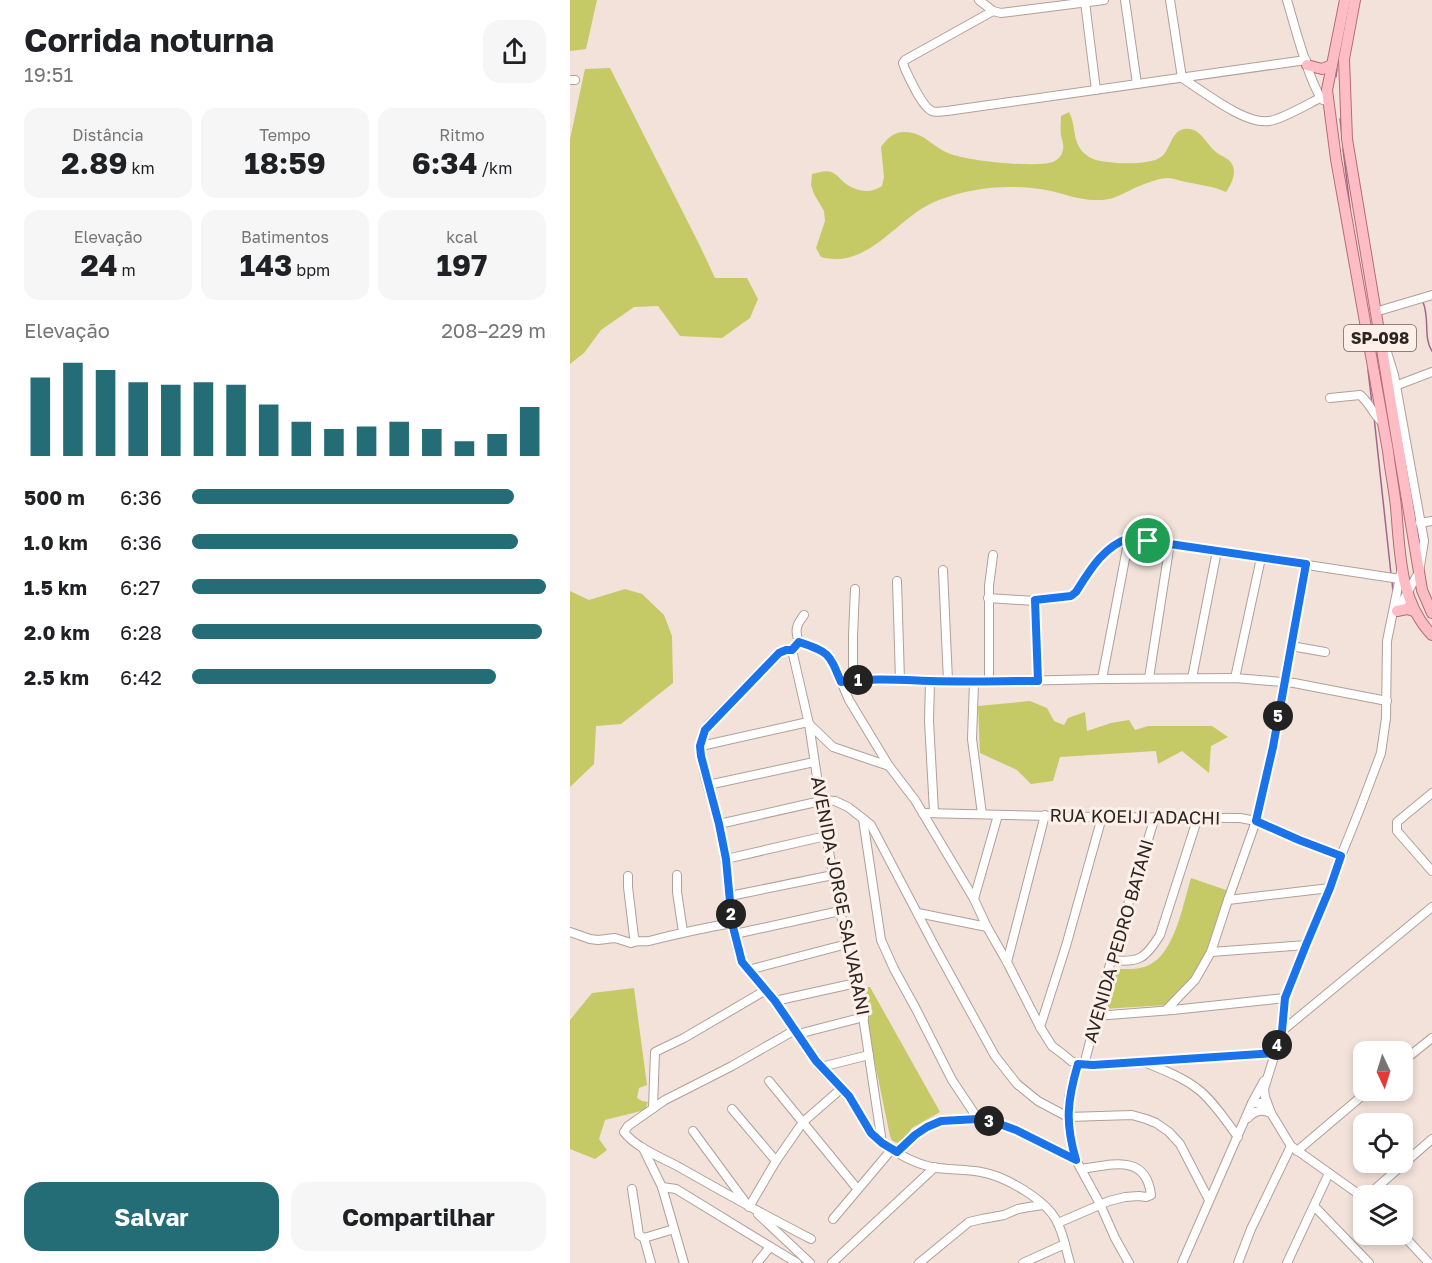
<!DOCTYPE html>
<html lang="pt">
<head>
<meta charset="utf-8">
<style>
  :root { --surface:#fff; --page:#f6f6f6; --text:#202124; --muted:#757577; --accent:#246d77 }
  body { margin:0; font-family:"Golos Text",sans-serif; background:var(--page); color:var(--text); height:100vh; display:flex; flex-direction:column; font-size:22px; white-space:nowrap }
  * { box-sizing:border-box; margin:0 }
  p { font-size:20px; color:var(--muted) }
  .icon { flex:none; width:33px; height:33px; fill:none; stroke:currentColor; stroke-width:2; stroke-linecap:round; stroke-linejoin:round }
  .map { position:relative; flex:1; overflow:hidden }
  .drawer { display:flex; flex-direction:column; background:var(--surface); width:570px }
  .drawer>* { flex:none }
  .needle { width:39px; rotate:176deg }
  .fabs { position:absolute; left:783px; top:1041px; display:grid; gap:12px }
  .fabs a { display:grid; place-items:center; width:60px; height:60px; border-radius:12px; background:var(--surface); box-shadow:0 3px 9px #0003; font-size:30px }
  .pin { position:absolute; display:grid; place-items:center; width:51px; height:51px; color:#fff; margin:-26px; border:3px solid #fff; border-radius:50%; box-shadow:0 2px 6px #0007 }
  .km { position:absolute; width:30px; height:30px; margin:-15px; border-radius:50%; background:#222; color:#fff; font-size:16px; line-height:30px; text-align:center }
  .round { display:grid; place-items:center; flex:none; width:63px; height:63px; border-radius:18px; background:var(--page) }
  .head { display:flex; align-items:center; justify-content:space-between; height:102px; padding:0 24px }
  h1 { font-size:33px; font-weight:700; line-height:45px }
  .metrics { display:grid; grid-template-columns:repeat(3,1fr); gap:9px; height:102px; padding:6px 24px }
  .metrics div { display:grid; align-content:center; border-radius:15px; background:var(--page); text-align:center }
  .metrics b { font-size:30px; font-weight:700 }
  .metrics small { font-size:16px; font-weight:400 }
  .metrics p { font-size:16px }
  .chart { height:168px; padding:12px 24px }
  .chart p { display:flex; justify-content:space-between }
  .chart svg { width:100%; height:108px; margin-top:6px; stroke:var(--accent); stroke-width:6 }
  .action { display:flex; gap:12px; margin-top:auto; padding:12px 24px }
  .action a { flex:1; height:69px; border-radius:18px; background:var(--accent); color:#fff; font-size:24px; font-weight:700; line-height:69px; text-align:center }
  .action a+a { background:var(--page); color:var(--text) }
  ul { padding:0 24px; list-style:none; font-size:20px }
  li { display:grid; grid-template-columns:96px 72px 1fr; align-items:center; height:45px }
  li i { height:15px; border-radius:8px; background:var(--accent) }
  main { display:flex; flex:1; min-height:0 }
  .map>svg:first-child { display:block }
  .green { fill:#c5c966 }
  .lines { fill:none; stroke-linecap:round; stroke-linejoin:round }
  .stream { stroke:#a2668d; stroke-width:1.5 }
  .minor-casing { stroke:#b0a099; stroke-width:10 }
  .major-casing { stroke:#b46c74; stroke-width:12 }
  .minor { stroke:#fff; stroke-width:8 }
  .major { stroke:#febdc5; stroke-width:10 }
  .route-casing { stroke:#fff; stroke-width:12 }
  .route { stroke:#1a73e8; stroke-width:8 }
  .labels { text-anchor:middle; stroke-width:6; stroke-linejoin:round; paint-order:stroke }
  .shield { fill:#fef0e9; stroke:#6b635e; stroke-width:1.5 }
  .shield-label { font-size:16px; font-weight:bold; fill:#2c2623 }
  .street-label { font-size:18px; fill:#2c2623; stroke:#fef0e9 }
</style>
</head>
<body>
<main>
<section class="drawer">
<div class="head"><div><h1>Corrida noturna</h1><p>19:51</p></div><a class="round"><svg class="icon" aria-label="share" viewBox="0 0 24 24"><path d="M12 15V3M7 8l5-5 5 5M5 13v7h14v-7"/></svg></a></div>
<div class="metrics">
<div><p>Distância</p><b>2.89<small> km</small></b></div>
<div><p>Tempo</p><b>18:59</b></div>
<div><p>Ritmo</p><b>6:34<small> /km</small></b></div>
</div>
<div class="metrics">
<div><p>Elevação</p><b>24<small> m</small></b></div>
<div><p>Batimentos</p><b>143<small> bpm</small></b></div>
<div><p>kcal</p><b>197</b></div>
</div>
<div class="chart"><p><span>Elevação</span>208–229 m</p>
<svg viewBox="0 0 160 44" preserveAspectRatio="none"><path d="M5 44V12M15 44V6M25 44V9M35 44V14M45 44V15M55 44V14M65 44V15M75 44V23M85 44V30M95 44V33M105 44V32M115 44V30M125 44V33M135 44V38M145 44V35M155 44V24"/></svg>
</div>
<ul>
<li><b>500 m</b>6:36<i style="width:91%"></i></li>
<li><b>1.0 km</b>6:36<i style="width:92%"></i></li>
<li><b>1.5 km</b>6:27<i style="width:100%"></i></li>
<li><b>2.0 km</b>6:28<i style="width:99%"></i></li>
<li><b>2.5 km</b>6:42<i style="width:86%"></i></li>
</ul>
<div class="action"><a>Salvar</a><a>Compartilhar</a></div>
</section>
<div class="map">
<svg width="862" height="1263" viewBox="0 0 862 1263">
  <rect width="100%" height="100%" fill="#f3e2da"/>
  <g class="green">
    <path d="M0,0h27l-11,49 -16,2z"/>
    <path d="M40,68l90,178 15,32h32l11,21 -8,19 -28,20 -42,-2 -22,-30 -24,1 -33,23 -17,23 -14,11v-225l15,-70z"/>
    <path d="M499,112c6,11 4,24 10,35 4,6 8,9 14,12 14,5 56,7 68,-2 10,-7 9,-25 23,-28 16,-3 22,15 32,23 6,5 14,6 17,14 3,9 -2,19 -7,26 -13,-6 -26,-7 -40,-10 -6,-1 -12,-4 -18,-4 -9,0 -18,4 -26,7 -19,7 -26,16 -47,15 -16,0 -33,-7 -49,-10 -36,-6 -73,-3 -107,10 -42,15 -68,70 -118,57l-5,-9 9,-27 -1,-10 -10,-17 -3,-9 1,-11c6,-1 13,-4 19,-2 6,2 10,8 15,12 12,8 24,10 36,2l2,-9 -3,-30c6,-8 11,-14 22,-15 19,-1 29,14 45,21 18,8 87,15 105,9 4,-2 8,-5 9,-9 3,-7 0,-12 -1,-18 -1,-6 0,-13 0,-19z"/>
    <path d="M55,589l17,5 22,21 8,21 1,47 -52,41 -25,2 -2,38 -24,23v-196l19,9z"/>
    <path d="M460,701l17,7 7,13 10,4 4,-7 17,-6 2,19 24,-8 18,-3 6,10 13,-4h64l16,11 -17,9 -2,27 -27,-22 -24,13 -2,-13 -96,6 -7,24 -22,3 -14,-14 -37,-17 -2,-47z"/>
    <path d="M621,878l38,13 -18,54 -21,40 -24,20 -63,4 13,-40c11,0 23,1 33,-4 26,-12 34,-61 42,-87z"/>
    <path d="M291,987h9l70,125 -28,16 -11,15c-6,0 -9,-1 -11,-7l-17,-82z"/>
    <path d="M64,988l13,97 -8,3 -2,10 5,3 6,1 -3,8 -40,10 -6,19 8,11 -12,9 -25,-10v-129l22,-27z"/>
  </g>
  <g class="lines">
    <g class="stream">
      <path d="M766,77l1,-8"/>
      <path d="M770,119l2,16"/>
      <path d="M773,149l7,58"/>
      <path d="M853,302c7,17 0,36 9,49"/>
      <path d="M798,370l4,34"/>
      <path d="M804,417l17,157"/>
      <path d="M822,581l1,11"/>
    </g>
    <g class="minor-casing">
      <g id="minor">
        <path d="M409,0l14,11 8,2 103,-13"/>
        <path d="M555,0l12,84"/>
        <path d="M600,0l12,78c21,13 63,47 87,43 12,-1 39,-17 51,-23"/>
        <path d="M717,0c6,20 24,89 36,100"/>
        <path d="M515,2l11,88"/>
        <path d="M423,11l-88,49 -2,3 2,6c5,10 17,38 27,42 4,2 10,0 15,0l359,-51"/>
        <path d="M0,80h5"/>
        <path d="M805,312l57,-17"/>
        <path d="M815,346l9,29 30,166 -5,31 -22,39"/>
        <path d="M825,386l37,-14"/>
        <path d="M760,398l30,-3c9,7 13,19 22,27"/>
        <path d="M850,523l12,-2"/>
        <path d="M373,570l5,111"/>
        <path d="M327,581l3,99"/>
        <path d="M418,598l47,3 36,-5 5,-4c14,-21 27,-45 53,-54l271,41"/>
        <path d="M465,601l3,79"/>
        <path d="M234,615c-7,9 -10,15 -5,27 12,4 24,7 33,18l17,40 40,66 26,34 59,99 13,28 20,35 33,65 12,19 12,9 7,6 7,3 6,1 191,-12"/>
        <path d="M721,646l34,6"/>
        <path d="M222,650h-6l-7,3 -71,72c-19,28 7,76 13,106 3,21 6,41 9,63 2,20 3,48 12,67 3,7 9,11 14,17 6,6 12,14 17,21 16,20 28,44 44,64 9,12 22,20 31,32 12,16 17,36 34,48 14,10 32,20 49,24 16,3 34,2 50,5 24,4 68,29 77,52 6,12 8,26 12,39"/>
        <path d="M222,650l17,74 17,112 14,75 21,92 21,140"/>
        <path d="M579,678l21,-135"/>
        <path d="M622,678l25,-127"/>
        <path d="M665,678l26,-120"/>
        <path d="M532,679l27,-141"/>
        <path d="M283,680v-44l2,-47"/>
        <path d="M360,681l-1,40 5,91"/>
        <path d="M419,681v-95l4,-31"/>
        <path d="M271,682l12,-2h47l74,2 128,-3 133,-1 59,5 93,18"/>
        <path d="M404,682l-2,57 10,75"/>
        <path d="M239,724l24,23 56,19"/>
        <path d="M131,746l107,-24"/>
        <path d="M138,785l106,-23"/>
        <path d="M862,793l-35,29v9l35,40"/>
        <path d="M353,813l171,4 146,1 16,3 43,19 42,16"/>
        <path d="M293,819l18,121 13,29 22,40 36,71 26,39"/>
        <path d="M149,824l106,-24 10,1 13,6 23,18 64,122 60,109 22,28 21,17 30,16 64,-2 14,4 10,4 13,9 11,12 29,56"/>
        <path d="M156,859l100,-23"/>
        <path d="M107,875v17l6,40"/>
        <path d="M58,876v11l6,50 2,4"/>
        <path d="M160,896l103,-21"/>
        <path d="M404,899l24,-84"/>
        <path d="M658,900l102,-12"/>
        <path d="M348,913l69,14"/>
        <path d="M0,932l20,7 8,1 17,-2 16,5c6,-3 11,-1 18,-2 27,-7 55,-13 83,-18"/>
        <path d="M165,934l105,-23"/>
        <path d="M641,952l95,-7"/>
        <path d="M541,960c28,3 34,-1 49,-25l38,-118"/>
        <path d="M437,962l38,-147"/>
        <path d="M178,970l99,-26"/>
        <path d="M205,1001l81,-18"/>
        <path d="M597,1009l28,-29 16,-28 17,-52 28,-79 14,-58 36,-199"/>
        <path d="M526,1016l77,-6 112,-12"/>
        <path d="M470,1027l26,-81 36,-129"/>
        <path d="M225,1030l-63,36 -67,34 -37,26 -4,6c11,15 38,26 55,35 44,25 87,49 132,72"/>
        <path d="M712,1031l150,-124"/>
        <path d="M228,1034l66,-17"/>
        <path d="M574,1062c19,8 39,15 55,28 15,12 27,31 39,47"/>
        <path d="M832,1062l30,-24"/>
        <path d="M508,1064l-9,33 -1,20 4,29 4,14 24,44 15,34 14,25"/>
        <path d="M514,1065l27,-105 44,-143"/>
        <path d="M251,1067l48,-12"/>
        <path d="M199,1081l86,105"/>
        <path d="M682,1103l12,-22"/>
        <path d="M83,1108l2,-56 29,-14 82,-48"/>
        <path d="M162,1109l44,52"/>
        <path d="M678,1118c7,-8 14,-9 23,-5"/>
        <path d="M123,1131l53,72"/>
        <path d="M73,1148l19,39 22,76"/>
        <path d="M727,1151l72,-61"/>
        <path d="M327,1152l18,-17 12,-8 14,-6 37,-2 16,3 22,8 60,30"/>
        <path d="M92,1187l14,2 121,74"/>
        <path d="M62,1189l7,46 5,3 7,25"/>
        <path d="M797,1196l65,-57"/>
        <path d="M794,1198l-73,-52 -20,-33 -6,-16 -1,-8 18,-58 3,-33 21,-53 24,-57 11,-32 20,-50 20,-53 5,-35 1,-77 14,-69"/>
        <path d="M744,1206l55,57"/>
        <path d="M179,1207l27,-46 27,-39 39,-34"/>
        <path d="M188,1214l52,49"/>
        <path d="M263,1219l59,-70"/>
        <path d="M488,1223l51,-22 16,-4 14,-1 7,1 5,-2c-5,-42 -40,-30 -70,-26"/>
        <path d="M832,1234l27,29"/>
        <path d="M74,1238l30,-9"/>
        <path d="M187,1263l13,-16"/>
        <path d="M262,1263l103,-96"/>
        <path d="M349,1263l50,-41 13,-3 22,-4 14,-6 11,-2 14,-2"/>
        <path d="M453,1263l42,-19"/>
        <path d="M612,1263l70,-160h15"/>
        <path d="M668,1263l13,-34 40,-83"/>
        <path d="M717,1263l42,-90"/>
      </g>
    </g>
    <g class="major-casing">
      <g id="major">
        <path d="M775,0l-18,90 9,69 52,292c2,18 6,37 8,56 4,44 3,94 36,128"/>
        <path d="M785,0l-11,59 3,80 72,433 3,18 10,23"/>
        <path d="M737,65l15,4 10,-4"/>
        <path d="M827,611l10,-2 7,2"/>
      </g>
    </g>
    <use href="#minor" class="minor"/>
    <use href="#major" class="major"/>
  </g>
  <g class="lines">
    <g class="route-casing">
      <path id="route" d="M559,538l177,26 -33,183 -17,74 43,19 42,16 -11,32 -24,57 -21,53 -3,33 -7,22 -182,12 -15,-1c-11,37 -13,59 -2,96l-60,-30 -22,-8 -16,-3 -37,2 -14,6 -12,8 -18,17 -15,-9 -11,-10 -22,-37 -33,-35 -41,-60 -33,-39 -10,-39 -6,-64 -7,-35 -18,-68 -1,-10 5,-16 74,-77 7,-3h6l7,-8c30,10 30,11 42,40 30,-4 60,-2 89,-1 36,1 72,0 108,0l-3,-81 36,-4 5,-4c14,-22 27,-45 53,-54z"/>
    </g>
    <use href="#route" class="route"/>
  </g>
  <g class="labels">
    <rect class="shield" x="774" y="325" width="72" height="26" rx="4.5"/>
    <g class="shield-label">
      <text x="810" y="344">SP-098</text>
    </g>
    <g class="street-label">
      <text transform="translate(565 817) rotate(1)" y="6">RUA KOEIJI ADACHI</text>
      <text transform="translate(270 896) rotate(79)" y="6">AVENIDA JORGE SALVARANI</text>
      <text transform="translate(549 941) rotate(-74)" y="6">AVENIDA PEDRO BATANI</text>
    </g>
  </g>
</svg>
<div class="fabs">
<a><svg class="needle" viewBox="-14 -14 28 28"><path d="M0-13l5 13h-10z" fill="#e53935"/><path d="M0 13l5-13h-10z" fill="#757577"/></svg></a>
<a><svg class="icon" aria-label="locate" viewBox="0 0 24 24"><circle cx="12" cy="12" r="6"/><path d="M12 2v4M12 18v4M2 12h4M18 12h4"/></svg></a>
<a><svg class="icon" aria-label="layers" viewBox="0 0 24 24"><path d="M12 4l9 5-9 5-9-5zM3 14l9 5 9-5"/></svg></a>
</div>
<div class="pin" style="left:578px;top:541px;background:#1e9e55"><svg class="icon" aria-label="arrive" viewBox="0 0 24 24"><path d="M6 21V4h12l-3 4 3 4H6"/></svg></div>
<b class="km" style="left:288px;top:680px">1</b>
<b class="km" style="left:161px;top:914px">2</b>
<b class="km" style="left:419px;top:1121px">3</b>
<b class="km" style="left:707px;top:1045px">4</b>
<b class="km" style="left:708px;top:716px">5</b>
</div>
</main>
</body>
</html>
